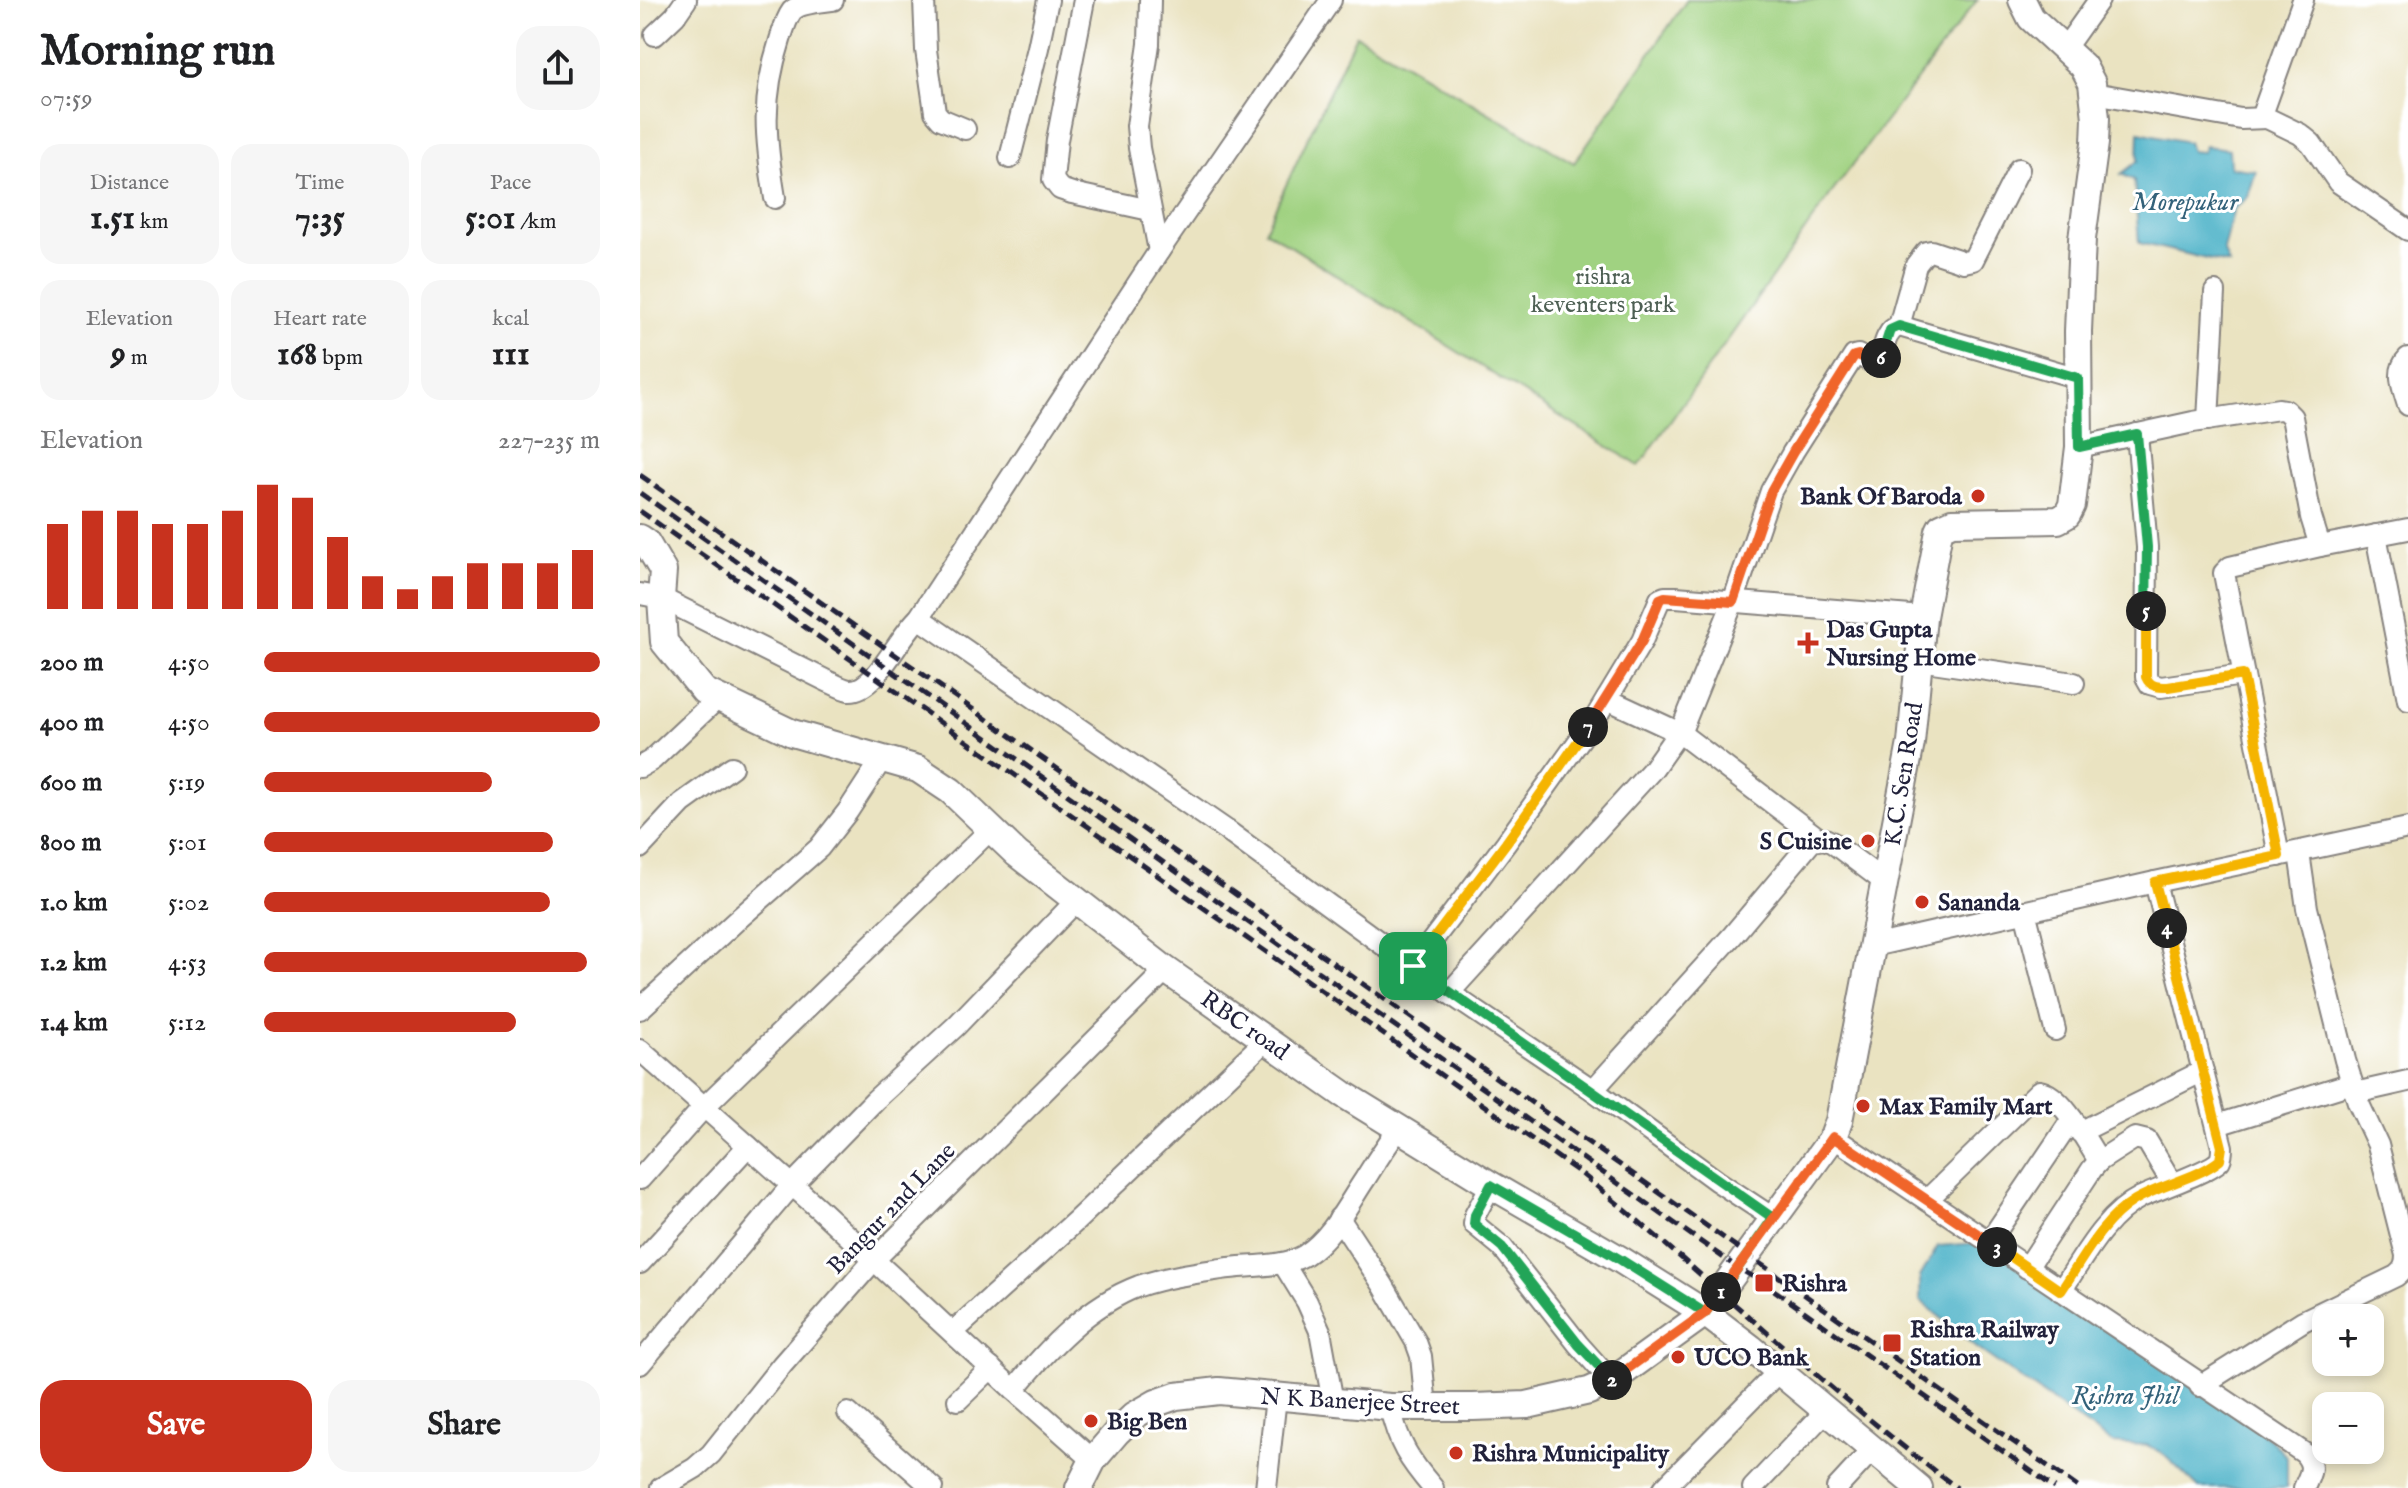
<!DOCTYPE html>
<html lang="en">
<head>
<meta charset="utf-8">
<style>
  :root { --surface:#fff; --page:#f6f6f6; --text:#202124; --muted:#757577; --accent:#c8321e }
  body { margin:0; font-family:"IM FELL English",serif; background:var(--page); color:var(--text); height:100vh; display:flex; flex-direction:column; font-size:30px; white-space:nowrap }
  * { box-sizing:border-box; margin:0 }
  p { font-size:26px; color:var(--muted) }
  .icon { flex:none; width:44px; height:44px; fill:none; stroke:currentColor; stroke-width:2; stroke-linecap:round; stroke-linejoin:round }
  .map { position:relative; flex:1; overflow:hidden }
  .panel { display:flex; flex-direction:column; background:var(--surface); width:640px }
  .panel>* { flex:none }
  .tools { position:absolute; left:1672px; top:1304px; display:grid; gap:16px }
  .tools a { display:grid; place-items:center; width:72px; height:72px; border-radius:16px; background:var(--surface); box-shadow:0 4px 12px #0003; font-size:40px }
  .pin { position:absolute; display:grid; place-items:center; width:68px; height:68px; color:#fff; margin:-34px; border-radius:16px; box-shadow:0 4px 12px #0006 }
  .km { position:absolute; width:40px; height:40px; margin:-20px; border-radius:50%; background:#222; color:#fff; font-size:22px; line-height:40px; text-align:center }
  .round { display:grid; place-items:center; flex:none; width:84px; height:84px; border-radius:24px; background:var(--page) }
  .headline { display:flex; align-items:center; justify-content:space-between; height:136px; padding:0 40px }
  h1 { font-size:44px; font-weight:700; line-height:60px }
  .stats { display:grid; grid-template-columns:repeat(3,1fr); gap:12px; height:136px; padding:8px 40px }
  .stats div { display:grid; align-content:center; border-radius:20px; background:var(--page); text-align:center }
  .stats b { font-size:34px; font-weight:700 }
  .stats small { font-size:22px; font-weight:400 }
  .stats p { font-size:22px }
  .chart { height:224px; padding:16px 40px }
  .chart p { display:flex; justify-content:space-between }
  .chart svg { width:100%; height:144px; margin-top:8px; stroke:var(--accent); stroke-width:6 }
  .cta { display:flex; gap:16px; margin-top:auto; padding:16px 40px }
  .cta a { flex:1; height:92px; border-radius:24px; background:var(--accent); color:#fff; font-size:32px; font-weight:700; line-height:92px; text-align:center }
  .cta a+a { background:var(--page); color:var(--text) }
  ul { padding:0 40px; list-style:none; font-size:26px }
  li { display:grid; grid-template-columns:128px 96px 1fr; align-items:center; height:60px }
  li i { height:20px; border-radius:10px; background:var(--accent) }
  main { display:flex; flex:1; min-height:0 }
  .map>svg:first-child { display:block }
  .green { fill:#a0d281; stroke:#617a5e; stroke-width:2 }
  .water { fill:#48b1c7; stroke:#356a81; stroke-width:2 }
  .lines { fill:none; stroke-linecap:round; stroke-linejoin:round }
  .minor-casing { stroke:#86827e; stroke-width:24 }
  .tertiary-casing { stroke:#86827e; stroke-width:30 }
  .minor { stroke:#fff; stroke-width:20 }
  .tertiary { stroke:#fff; stroke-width:26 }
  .rail { stroke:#22223b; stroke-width:5; stroke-dasharray:12 6; stroke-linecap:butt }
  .split-1-casing { stroke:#fff; stroke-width:16 }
  .split-2-casing { stroke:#fff; stroke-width:16 }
  .split-3-casing { stroke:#fff; stroke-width:16 }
  .split-4-casing { stroke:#fff; stroke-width:16 }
  .split-5-casing { stroke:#fff; stroke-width:16 }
  .split-6-casing { stroke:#fff; stroke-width:16 }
  .split-7-casing { stroke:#fff; stroke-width:16 }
  .split-8-casing { stroke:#fff; stroke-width:16 }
  .split-1 { stroke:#22a559; stroke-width:10 }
  .split-2 { stroke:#22a559; stroke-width:10 }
  .split-3 { stroke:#f0652b; stroke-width:10 }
  .split-4 { stroke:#f5b400; stroke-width:10 }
  .split-5 { stroke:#f5b400; stroke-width:10 }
  .split-6 { stroke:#22a559; stroke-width:10 }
  .split-7 { stroke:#f0652b; stroke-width:10 }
  .split-8 { stroke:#f5b400; stroke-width:10 }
  .poi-dot { fill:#c8321e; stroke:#fff; stroke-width:3 }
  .labels { text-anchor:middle; stroke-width:6; stroke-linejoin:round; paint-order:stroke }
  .park-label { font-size:24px; fill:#4e6054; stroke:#fff }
  .poi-label { font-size:24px; font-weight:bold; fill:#22223b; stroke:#fff; text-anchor:start }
  .street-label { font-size:24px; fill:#22223b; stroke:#fff }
  .water-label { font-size:26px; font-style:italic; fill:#33627a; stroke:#fff }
</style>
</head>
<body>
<main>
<section class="panel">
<div class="headline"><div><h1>Morning run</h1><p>07:59</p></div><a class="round"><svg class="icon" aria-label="share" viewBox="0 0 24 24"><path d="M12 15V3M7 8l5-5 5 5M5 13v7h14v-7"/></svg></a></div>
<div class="stats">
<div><p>Distance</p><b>1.51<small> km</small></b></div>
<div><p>Time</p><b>7:35</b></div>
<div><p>Pace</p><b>5:01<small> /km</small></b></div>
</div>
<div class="stats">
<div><p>Elevation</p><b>9<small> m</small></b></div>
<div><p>Heart rate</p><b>168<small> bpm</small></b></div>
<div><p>kcal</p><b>111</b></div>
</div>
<div class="chart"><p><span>Elevation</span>227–235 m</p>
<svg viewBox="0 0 160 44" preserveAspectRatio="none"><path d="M5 44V18M15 44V14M25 44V14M35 44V18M45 44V18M55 44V14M65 44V6M75 44V10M85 44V22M95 44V34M105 44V38M115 44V34M125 44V30M135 44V30M145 44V30M155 44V26"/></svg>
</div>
<ul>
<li><b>200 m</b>4:50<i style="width:100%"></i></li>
<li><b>400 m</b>4:50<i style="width:100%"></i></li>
<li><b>600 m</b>5:19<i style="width:68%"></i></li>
<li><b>800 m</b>5:01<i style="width:86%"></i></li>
<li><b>1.0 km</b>5:02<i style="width:85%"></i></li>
<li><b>1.2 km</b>4:53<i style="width:96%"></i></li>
<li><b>1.4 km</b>5:12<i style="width:75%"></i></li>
</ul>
<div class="cta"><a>Save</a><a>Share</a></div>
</section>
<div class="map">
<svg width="1768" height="1488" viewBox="0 0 1768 1488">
  <rect width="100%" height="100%" fill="#fff"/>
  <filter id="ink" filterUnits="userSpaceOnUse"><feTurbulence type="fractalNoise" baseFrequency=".0125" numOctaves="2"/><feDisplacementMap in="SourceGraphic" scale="16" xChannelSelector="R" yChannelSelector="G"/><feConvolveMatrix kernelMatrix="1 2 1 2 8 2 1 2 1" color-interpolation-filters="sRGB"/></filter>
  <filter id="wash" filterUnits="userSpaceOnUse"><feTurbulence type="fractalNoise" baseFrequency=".006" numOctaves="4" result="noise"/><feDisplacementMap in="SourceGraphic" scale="32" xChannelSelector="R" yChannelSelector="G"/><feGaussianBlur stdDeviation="1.8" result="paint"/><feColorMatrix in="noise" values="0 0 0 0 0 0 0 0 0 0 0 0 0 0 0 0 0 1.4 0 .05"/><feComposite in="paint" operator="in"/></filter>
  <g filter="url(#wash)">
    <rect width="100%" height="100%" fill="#eae3c1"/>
    <path class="green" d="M1047,0h290l-147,195 -191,271 -374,-236 91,-195 218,128z"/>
    <g class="water">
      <path d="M1499,132l49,10 3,9 11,1 3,-6 24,3 1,18 26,4 -8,26 -14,12 -11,40 6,15 -90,-21 -5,-63 -13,-6 17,-13z"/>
      <path d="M1349,1242l281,197 17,18v31h-88l-37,-35 -15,-8 -35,-2 -138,-97 -54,-46v-23l18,-31z"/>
    </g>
  </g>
  <g filter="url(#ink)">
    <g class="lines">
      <g class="minor-casing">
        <g id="minor">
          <path d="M284,0l2,50 9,62 6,7 24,10"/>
          <path d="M444,0l-27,140 -4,40 7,9 12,4 78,17"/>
          <path d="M510,0l-1,44 -12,82 2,22 20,103"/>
          <path d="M1663,0l-40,112 4,6 33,16 11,9 27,39 70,48"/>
          <path d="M15,35l20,-19 11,-16"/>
          <path d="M1425,48l34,-48"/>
          <path d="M1454,93l147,26 26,-1"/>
          <path d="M370,158l28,-110 10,-48"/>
          <path d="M135,198c-10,-60 -14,-99 5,-158 3,-9 6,-21 12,-29 9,-9 29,-9 41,-11"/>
          <path d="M1259,326l17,-61 10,-13 5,-1 33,11 9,-2 46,-91"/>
          <path d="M1768,358c-13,13 -5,31 0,47"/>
          <path d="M1568,420l7,-128"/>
          <path d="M1497,434l10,113 -1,130 4,7 11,3 82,-12"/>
          <path d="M1439,447l114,-25 86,-13 6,1 7,7 19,100 9,29"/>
          <path d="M1736,535l32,165"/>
          <path d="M0,594l21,4 164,82c7,3 17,9 24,10 27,2 50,-55 70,-72l240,-367 172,-251"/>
          <path d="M279,618l307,212 223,163 144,97 140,-155 79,-94 13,-2 8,4 53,40"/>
          <path d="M1279,660l155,23"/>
          <path d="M967,699l73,34 138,105"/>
          <path d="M0,767l12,-7 66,-62"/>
          <path d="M0,848l42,-45 50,-36"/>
          <path d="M1639,856l-55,-283 6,-6 90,-21 88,-17"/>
          <path d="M1385,911l30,119"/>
          <path d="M1233,946l282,-64 253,-54"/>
          <path d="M773,966l93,-123 90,-126 46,-76 18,-42 5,-2h11l247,20"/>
          <path d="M809,993l203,-223 31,-44 50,-124 38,-111 22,-39 61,-96 4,-1 15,8h6c5,-13 5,-32 20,-37l179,52"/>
          <path d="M0,1009l96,-88 83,-73 29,-37 34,-52"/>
          <path d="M0,1050l178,158 196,182 79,70"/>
          <path d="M953,1090l124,91 56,37"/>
          <path d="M1715,1093l53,-12"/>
          <path d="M1577,1125l135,-42"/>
          <path d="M1440,1132l123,-61"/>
          <path d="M1193,1137l471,316c12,14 6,20 0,35"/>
          <path d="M0,1179l64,-72 288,-279"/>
          <path d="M851,1185l-16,30 -1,9 28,23 76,97 33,37"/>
          <path d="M1287,1200l112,-109c23,3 48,51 60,70"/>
          <path d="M699,1218l44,67 33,57 5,14 5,51"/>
          <path d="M1349,1242l83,-123"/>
          <path d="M0,1263l108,-117"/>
          <path d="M643,1263l24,39 13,29 13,71"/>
          <path d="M1387,1268l65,-99 7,-8 36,-23 12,3 25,42"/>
          <path d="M1421,1291c22,-33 44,-76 80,-94 15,-7 72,-27 79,-37 2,-4 2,-9 2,-13l-67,-265"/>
          <path d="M313,1332l123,-111 190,-181"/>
          <path d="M0,1364l152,-179 83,-85 81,-74 121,-126"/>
          <path d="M1560,1386l103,-65 93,-45c8,-6 10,-11 10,-21l-28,-110 -20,-43 -13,-42 -38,-152 -8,-55"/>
          <path d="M374,1390c33,-41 74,-85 125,-104 26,-9 56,-13 83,-17 25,-4 61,-1 83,-14 27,-17 43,-51 60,-76 11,-18 22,-34 34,-51"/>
          <path d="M318,1400l33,-32"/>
          <path d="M750,1407c8,36 19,53 43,81"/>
          <path d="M208,1413l85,75"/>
          <path d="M21,1488l34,-20 16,-14 71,-89 92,-105 292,-290"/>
          <path d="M626,1488l10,-91"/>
          <path d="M1024,1488l115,-117"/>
          <path d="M1113,1488l73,-77"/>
          <path d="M1197,1488l35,-38"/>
        </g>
      </g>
      <g class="tertiary-casing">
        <g id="tertiary">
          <path d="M0,538l6,4 17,29 -2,27 3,44 40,49 88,42 126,36 33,22 66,63 149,116 177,124 148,91 130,75 84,53 46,35 168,140"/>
          <path d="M439,1488l14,-28 24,-28 18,-17 21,-12 20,-7 43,-5 171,16h83l54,-2 62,-14 22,-10 94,-68 128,-176 6,-16 72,-378 12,-126 16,-86 2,-4 11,-5 106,-2 9,-5 5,-10 7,-58 -1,-116 4,-92 13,-96 1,-25 -4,-35 -9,-17 -52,-48 -9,-18"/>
        </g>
      </g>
      <use href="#minor" class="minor"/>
      <use href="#tertiary" class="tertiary"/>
      <g class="rail">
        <path d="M0,475l1439,1013"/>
        <path d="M0,493l1098,775 26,15 291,205"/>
        <path d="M0,511l943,664c126,103 244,216 374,313"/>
      </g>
    </g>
  </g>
  <g class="lines" filter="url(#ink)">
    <g class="split-1-casing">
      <path id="split-1" d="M773,966l360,252 -52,74"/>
    </g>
    <g class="split-2-casing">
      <path id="split-2" d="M972,1380l-34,-36 -76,-97 -28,-23 1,-9 16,-30 130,75 84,53 16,-21"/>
    </g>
    <g class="split-3-casing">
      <path id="split-3" d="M972,1380l93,-67 128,-176 164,110"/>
    </g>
    <g class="split-4-casing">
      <path id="split-4" d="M1357,1247l64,44c21,-31 41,-71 74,-91 27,-16 61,-21 85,-40l2,-13 -55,-219"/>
    </g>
    <g class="split-5-casing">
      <path id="split-5" d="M1506,611v66c4,10 12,10 22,10l75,-12 36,181 -124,26 12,46"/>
    </g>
    <g class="split-6-casing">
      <path id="split-6" d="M1241,358l9,-28 9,-4 179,52 1,69 58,-13 10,113 -1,64"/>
    </g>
    <g class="split-7-casing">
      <path id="split-7" d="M948,727l54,-86 18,-42 5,-2 68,5 38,-111 22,-39 61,-96 4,-1 18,9 5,-6"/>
    </g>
    <g class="split-8-casing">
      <path id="split-8" d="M773,966l93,-123 82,-116"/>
    </g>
    <use href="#split-1" class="split-1"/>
    <use href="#split-2" class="split-2"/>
    <use href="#split-3" class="split-3"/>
    <use href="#split-4" class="split-4"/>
    <use href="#split-5" class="split-5"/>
    <use href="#split-6" class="split-6"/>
    <use href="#split-7" class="split-7"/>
    <use href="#split-8" class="split-8"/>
  </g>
  <g class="poi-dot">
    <circle cx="1338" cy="496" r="8"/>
    <path d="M1164 631h8v8h8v8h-8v8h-8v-8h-8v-8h8z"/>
    <circle cx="1228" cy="841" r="8"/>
    <circle cx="1282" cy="902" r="8"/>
    <circle cx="1223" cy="1106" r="8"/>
    <rect x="1114" y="1273" width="20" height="20" rx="4"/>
    <rect x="1242" y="1333" width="20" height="20" rx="4"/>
    <circle cx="1038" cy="1357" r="8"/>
    <circle cx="451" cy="1421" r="8"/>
    <circle cx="816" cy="1453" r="8"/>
  </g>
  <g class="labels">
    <g class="park-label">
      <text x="963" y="284">rishra<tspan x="963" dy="28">keventers park</tspan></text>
    </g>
    <g class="poi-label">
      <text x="1322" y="504" text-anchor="end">Bank Of Baroda</text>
      <text x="1186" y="637">Das Gupta<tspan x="1186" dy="28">Nursing Home</tspan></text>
      <text x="1212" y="849" text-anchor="end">S Cuisine</text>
      <text x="1298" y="910">Sananda</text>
      <text x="1239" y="1114">Max Family Mart</text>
      <text x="1142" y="1291">Rishra</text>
      <text x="1270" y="1337">Rishra Railway<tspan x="1270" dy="28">Station</tspan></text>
      <text x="1054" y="1365">UCO Bank</text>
      <text x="467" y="1429">Big Ben</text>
      <text x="832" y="1461">Rishra Municipality</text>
    </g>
    <g class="street-label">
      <text transform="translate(1263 774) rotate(-81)" y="8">K.C. Sen Road</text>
      <text transform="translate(605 1025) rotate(35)" y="8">RBC road</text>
      <text transform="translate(251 1208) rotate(-46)" y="8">Bangur 2nd Lane</text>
      <text transform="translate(720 1401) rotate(3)" y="8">N K Banerjee Street</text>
    </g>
    <g class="water-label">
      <text x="1545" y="210">Morepukur</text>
      <text x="1485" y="1404">Rishra Jhil</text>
    </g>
  </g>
</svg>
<div class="tools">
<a>+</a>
<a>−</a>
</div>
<div class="pin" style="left:773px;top:966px;background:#1e9e55"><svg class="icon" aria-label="arrive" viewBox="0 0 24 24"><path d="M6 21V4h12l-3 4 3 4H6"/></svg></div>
<b class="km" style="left:1081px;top:1292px">1</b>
<b class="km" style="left:972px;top:1380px">2</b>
<b class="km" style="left:1357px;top:1247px">3</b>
<b class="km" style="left:1527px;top:928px">4</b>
<b class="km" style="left:1506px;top:611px">5</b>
<b class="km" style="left:1241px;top:358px">6</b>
<b class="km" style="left:948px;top:727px">7</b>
</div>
</main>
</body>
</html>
